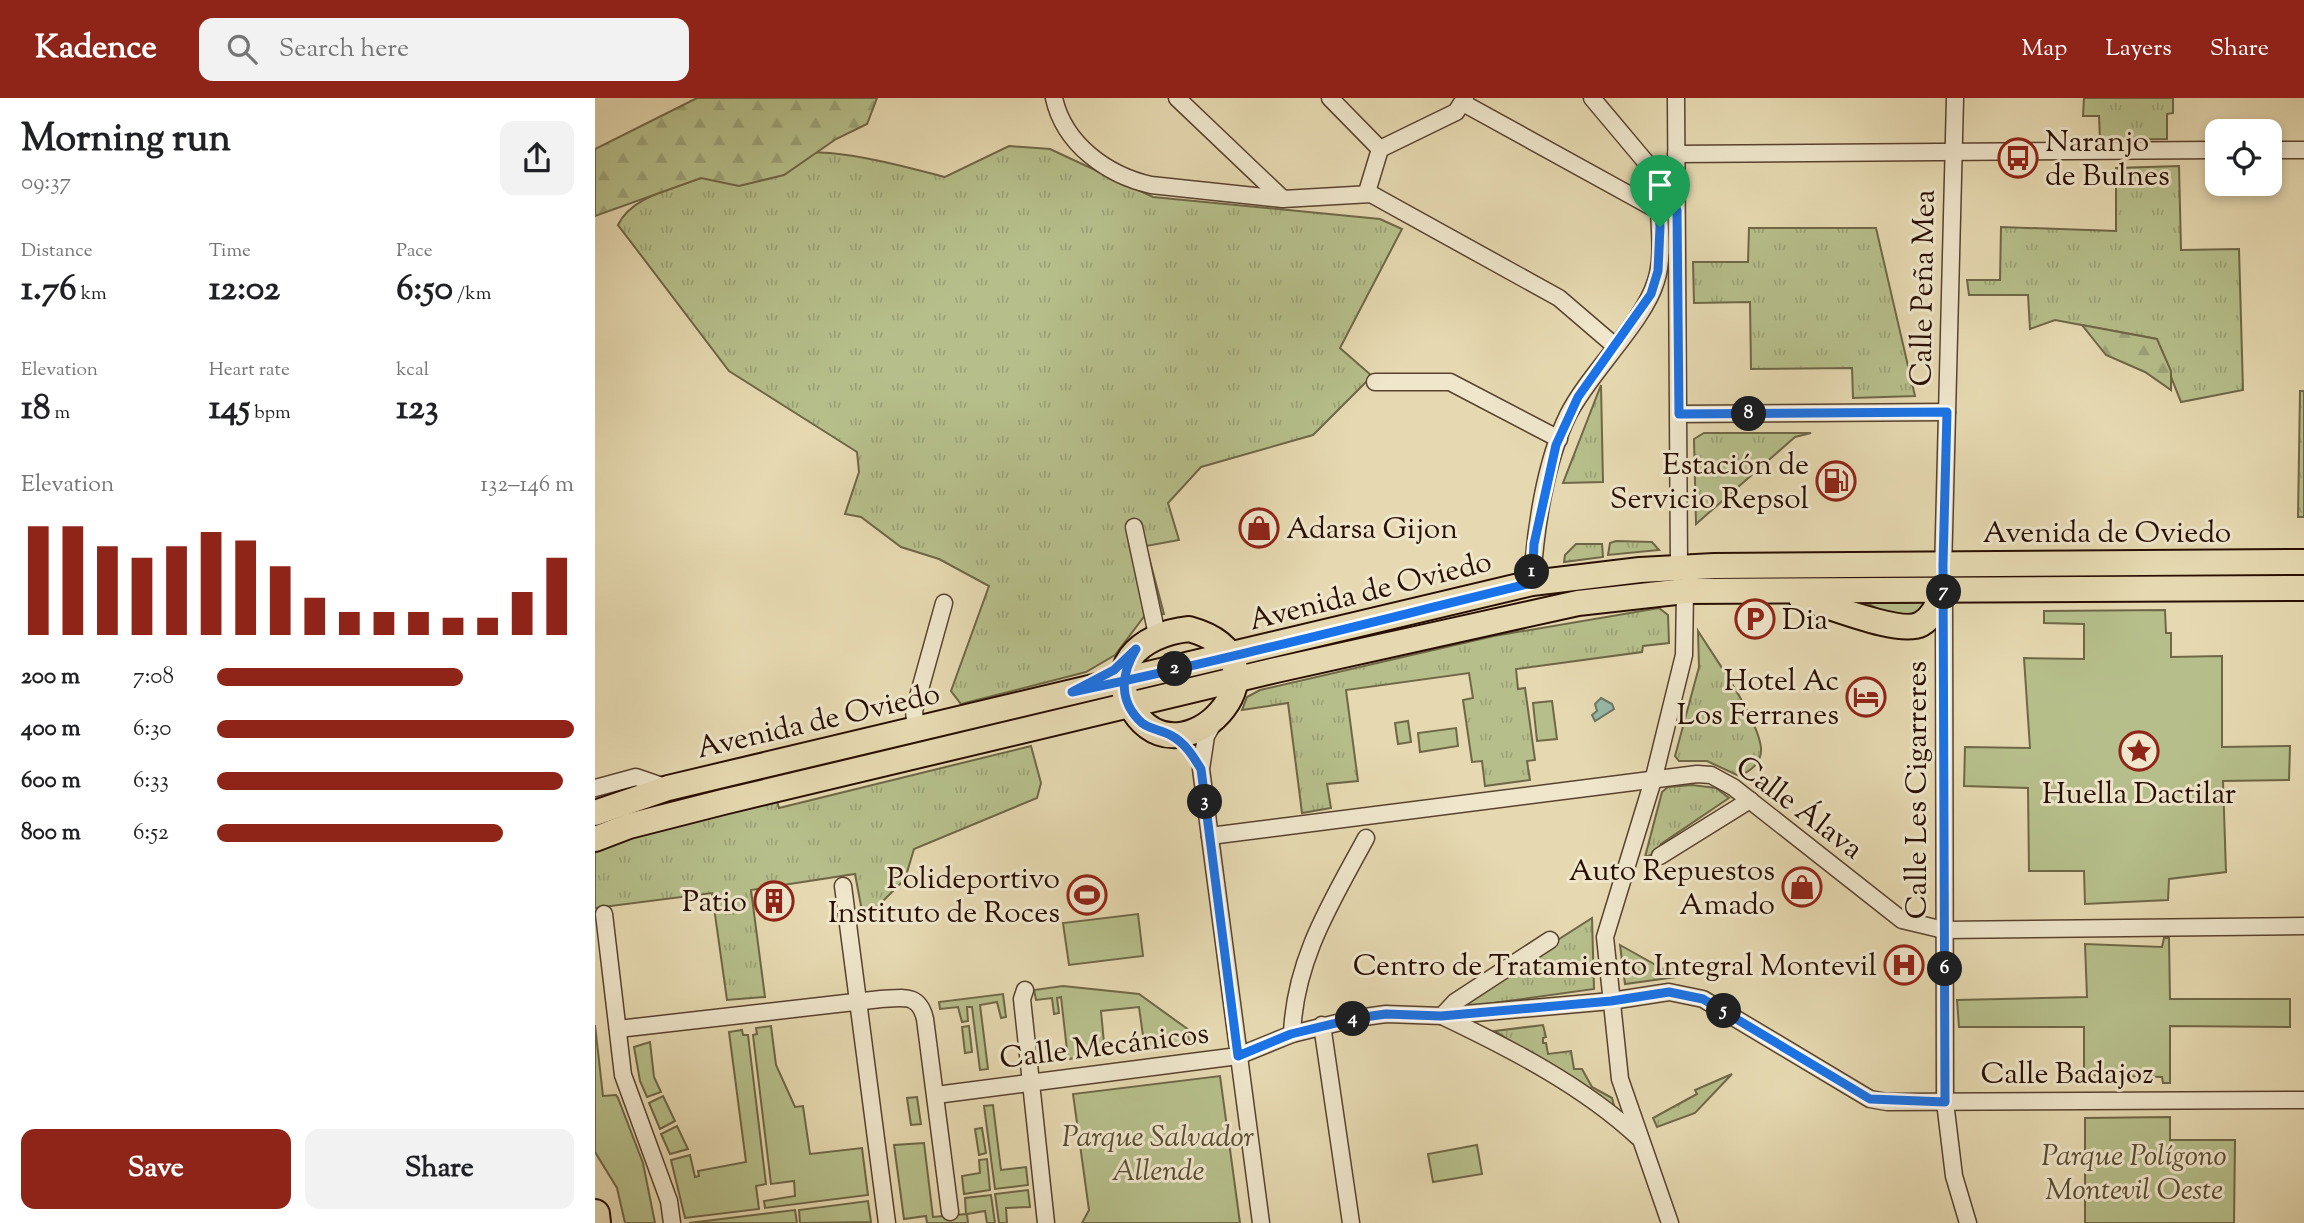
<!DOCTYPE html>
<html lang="en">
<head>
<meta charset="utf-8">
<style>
  :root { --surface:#fff; --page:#f2f2f2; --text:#202124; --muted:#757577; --accent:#8f2418 }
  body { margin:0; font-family:"Sorts Mill Goudy",serif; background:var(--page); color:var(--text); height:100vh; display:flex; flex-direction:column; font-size:26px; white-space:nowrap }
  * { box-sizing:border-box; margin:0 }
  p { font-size:23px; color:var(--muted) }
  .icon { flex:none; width:38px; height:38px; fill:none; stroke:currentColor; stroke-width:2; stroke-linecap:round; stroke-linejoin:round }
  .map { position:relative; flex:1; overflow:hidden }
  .panel { display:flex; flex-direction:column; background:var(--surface); width:595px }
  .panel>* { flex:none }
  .controls { position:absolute; left:1610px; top:21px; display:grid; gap:14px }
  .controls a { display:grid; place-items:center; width:77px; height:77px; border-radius:14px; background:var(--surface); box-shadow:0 4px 10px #0003; font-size:35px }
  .pin { position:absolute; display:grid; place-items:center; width:60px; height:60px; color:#fff; margin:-72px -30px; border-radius:50% 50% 50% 0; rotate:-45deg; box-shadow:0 0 7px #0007 }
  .pin .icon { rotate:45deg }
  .km { position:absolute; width:35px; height:35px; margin:-18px; border-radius:50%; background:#222; color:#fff; font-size:19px; line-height:35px; text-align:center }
  .round { display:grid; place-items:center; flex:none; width:74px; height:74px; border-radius:14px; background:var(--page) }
  .headline { display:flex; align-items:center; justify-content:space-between; height:119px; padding:0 21px }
  h1 { font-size:38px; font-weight:800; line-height:52px }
  .figures { display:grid; grid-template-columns:repeat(3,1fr); gap:10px; height:119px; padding:7px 21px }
  .figures div { display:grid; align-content:center }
  .figures b { font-size:35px; font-weight:800 }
  .figures small { font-size:19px; font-weight:400 }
  .figures p { font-size:19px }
  .chart { height:196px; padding:14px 21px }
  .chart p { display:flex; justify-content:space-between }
  .chart svg { width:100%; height:126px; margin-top:7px; stroke:var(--accent); stroke-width:6 }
  .button { display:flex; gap:14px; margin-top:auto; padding:14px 21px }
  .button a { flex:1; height:80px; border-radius:14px; background:var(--accent); color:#fff; font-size:28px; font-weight:800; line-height:80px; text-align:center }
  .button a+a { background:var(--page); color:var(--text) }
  ul { padding:0 21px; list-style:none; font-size:23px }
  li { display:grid; grid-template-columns:112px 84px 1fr; align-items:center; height:52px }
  li i { height:18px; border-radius:9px; background:var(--accent) }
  header { display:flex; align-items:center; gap:42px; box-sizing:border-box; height:98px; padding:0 35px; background:var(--accent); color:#fff }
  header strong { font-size:33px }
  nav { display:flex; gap:38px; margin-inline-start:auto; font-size:24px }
  .search { width:490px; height:63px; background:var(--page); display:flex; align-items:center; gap:18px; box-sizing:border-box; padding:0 24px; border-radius:14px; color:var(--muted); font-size:26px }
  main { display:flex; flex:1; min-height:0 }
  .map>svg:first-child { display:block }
  .grass { fill:url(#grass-tufts); stroke:#6f6746; stroke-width:2 }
  .forest { fill:url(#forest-firs); stroke:#6f6746; stroke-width:2 }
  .green { fill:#b6bf8b; stroke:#6f6746; stroke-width:2 }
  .water { fill:#97baa8; stroke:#6b7666; stroke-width:2 }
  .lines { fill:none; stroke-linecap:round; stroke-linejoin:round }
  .street-casing { stroke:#58422e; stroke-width:19 }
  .primary-casing { stroke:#280f02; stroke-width:28 }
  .highway-casing { stroke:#280f02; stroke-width:32 }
  .street { stroke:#efe6cc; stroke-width:16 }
  .primary { stroke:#e6d9b1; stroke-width:24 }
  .highway { stroke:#e6d9b1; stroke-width:28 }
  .route-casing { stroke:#fff; stroke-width:14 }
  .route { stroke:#1a73e8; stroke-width:9 }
  .labels { text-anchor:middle; stroke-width:6; stroke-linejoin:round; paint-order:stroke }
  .poi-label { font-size:30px; fill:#280f02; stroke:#efe6cc; text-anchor:end }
  .street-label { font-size:30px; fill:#280f02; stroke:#efe6cc }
  .park-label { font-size:30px; font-style:italic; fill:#5a4d32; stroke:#efe6cc }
</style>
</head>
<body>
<header>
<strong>Kadence</strong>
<div class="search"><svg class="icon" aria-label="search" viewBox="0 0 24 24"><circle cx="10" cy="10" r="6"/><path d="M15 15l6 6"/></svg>Search here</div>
<nav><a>Map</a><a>Layers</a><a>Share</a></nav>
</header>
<main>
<section class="panel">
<div class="headline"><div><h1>Morning run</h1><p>09:37</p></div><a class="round"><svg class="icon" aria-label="share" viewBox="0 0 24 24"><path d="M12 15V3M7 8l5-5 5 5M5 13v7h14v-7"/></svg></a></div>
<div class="figures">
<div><p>Distance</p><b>1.76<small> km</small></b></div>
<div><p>Time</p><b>12:02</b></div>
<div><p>Pace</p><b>6:50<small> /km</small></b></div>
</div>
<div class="figures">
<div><p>Elevation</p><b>18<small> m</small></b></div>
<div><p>Heart rate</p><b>145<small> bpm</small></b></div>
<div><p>kcal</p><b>123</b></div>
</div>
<div class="chart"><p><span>Elevation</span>132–146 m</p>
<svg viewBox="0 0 160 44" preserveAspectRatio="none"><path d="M5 44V6M15 44V6M25 44V13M35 44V17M45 44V13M55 44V8M65 44V11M75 44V20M85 44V31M95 44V36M105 44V36M115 44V36M125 44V38M135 44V38M145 44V29M155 44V17"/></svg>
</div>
<ul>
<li><b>200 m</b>7:08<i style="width:69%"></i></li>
<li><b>400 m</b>6:30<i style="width:100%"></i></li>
<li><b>600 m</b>6:33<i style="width:97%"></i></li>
<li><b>800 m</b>6:52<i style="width:80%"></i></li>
</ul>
<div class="button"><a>Save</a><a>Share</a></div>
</section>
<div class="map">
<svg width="1709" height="1125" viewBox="0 0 1709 1125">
  <defs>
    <pattern id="grass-tufts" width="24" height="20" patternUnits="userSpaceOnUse" patternTransform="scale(1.75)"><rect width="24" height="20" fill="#b6bf8b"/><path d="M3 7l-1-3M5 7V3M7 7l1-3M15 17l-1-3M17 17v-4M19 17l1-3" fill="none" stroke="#9ca376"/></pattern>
    <pattern id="forest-firs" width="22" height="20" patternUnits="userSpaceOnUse" patternTransform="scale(1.75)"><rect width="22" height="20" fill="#b6bf8b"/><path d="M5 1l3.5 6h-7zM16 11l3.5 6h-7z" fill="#9ca376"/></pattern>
  </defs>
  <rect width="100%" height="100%" fill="#e6d9b1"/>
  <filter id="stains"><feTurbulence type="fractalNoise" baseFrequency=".00286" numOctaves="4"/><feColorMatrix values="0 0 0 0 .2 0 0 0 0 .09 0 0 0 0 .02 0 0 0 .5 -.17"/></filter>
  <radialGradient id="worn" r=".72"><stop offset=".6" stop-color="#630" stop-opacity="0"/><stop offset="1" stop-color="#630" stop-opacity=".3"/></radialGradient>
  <g class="grass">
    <path d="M1489,0h89v15l-6,1v25l-67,1 -1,-24h-16z"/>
    <path d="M414,48l41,3 103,48 227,22 22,10 -62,119 32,28 -59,59 -112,32 -33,36 11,37 -33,6 18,68h-18l-31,41 -29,17 -125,32 -10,-13 38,-105 -50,-27 -38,-12 -40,-30 -16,-3 14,-42 -2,-20 -128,-81 -111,-146c11,-24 43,-33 66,-41 29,-10 58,-21 87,-28 56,-12 120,7 174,21z"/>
    <path d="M1584,68l2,84 58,-1 4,141 -62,12 -25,-63 -101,-19 -25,9 -2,-34h-59l-2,-15h33l1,-53 115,4v-63z"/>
    <path d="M1154,130h127l39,168 -62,2 -1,-30 -101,1 -1,-67 -56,1 -1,-41h55z"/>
    <path d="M1006,287l2,97 -40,1z"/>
    <path d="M1705,293h4v126h-6z"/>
    <path d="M1109,335h107l-16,4 -99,87 -2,-85z"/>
    <path d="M1021,443l36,1 7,8 -51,5 2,-12z"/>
    <path d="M981,446h26l1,13 -39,5 1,-7z"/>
    <path d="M1064,510l9,7 1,28 -26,3 -1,6 -126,17 2,20 7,-1 10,72 -8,1 3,19 -45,6 -3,-25 -10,1 -9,-62 10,-2 -4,-25 -123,17 12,91 -31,3 4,24 -29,5 -14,-110 -46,7 5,-13 13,-7 234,-54z"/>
    <path d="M1103,533c17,27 60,87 63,117 1,15 -10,23 -22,28l-32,-15h-28l-4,-5 24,-89z"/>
    <path d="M436,648l10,37 -4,15 -123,51 -9,30 -31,31 -12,1 -7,-37 -104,16 14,107 -38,3 -15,-107 -117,15v-57l41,-16 140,-37 3,10z"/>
    <path d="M1097,687l24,3 13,10 -68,46 -5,9 -11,4 17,-65 6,-5z"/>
    <path d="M997,820l2,71 -130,18 6,-11z"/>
    <path d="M1025,847l57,32 -52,7z"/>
    <path d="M948,927l3,12 -3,1v5h3l2,11 23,-3 3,18h8l10,18 20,11 3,11 -120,-78z"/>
    <path d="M1137,976l-37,39 -38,14 -4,-9 44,-24 -2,-4z"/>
  </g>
  <g class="forest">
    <path d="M102,0h180l-10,26 -31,15 -52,36 -45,11 -38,-8 -106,38v-67z"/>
    <path d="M1487,227l75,14 14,32v19l-26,-18 -39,-17z"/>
  </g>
  <g class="green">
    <path d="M1267,503h66l-10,14h-27z"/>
    <path d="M1570,512l1,23h5v24l51,-1v91l68,-1 -1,34 -66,1 3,91 -57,7 -1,21 -83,4 -1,-33h-55l-1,-83 -64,-2 1,-39 65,1 -6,-90 60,1v-35l-40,-1v-12z"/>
    <path d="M957,603l5,38 -20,2 -4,-38z"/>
    <path d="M813,623l3,21 -13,2 -3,-21z"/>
    <path d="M861,630l2,18 -38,6 -2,-19z"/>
    <path d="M543,816l5,42 -74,9 -6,-42z"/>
    <path d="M1569,840h5l1,61h120v28l-120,-1v57h-7l-1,-6 -78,-2v-48h-125l-2,-27 130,-3 -2,-53 77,3z"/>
    <path d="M468,888l76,8 68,49 -17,2 -2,-9 -8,1 1,9 -36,4 -6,-43 -38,4 4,43 -37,5 -7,-62 -4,1 2,15 -5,1 -2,-16 -16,2 -2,-10z"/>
    <path d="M408,896l3,23 -5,1 -4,-16 -17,3 8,64 -8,1 -8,-63h-5l1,14 -6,1 -4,-15 -18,2 -1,-7z"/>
    <path d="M0,927l8,71 13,-1 2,3 25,65 12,60h-30l-8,-35 -22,-36z"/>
    <path d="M176,928l5,39 19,42 8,-1 7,48 52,-6 6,47 -103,13 -1,-7 31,-5 -1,-15 -23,3 -18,-149 4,-1 -1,-6z"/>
    <path d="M374,928l3,26 -7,1 -3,-26z"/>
    <path d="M147,932l1,5h5l18,149 -10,2 3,23 -74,9 -14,-58 19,-5 5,22 4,-1 -1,-5 48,-9 -17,-130z"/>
    <path d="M55,944l4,35 7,15 -14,5 -7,-16 -6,-34z"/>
    <path d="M625,978l20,147h-158l7,-13 -16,-116z"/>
    <path d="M68,998l12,25 -15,8 -11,-26z"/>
    <path d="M322,999l4,27 -10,1 -4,-27z"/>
    <path d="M398,1007l8,65 25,-3 2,18 -33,4 -11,-83z"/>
    <path d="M1575,1019v23h65l-1,83h-149v-105z"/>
    <path d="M82,1028l11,23 -18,5 -9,-20z"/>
    <path d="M387,1030l4,25 -7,2 -4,-26z"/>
    <path d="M329,1045l9,74 33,-3 -1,-16 26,-3 4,28h-8l-2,-12 -18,3 1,9h-41l-1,-7 -22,3 -10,-74z"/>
    <path d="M882,1047l5,29 -49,8 -5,-28z"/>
    <path d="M392,1061l3,31 -26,4 -2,-18 18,-3 -1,-13z"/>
    <path d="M433,1092l2,17 -24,1 1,15h-8l-4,-29z"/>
    <path d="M273,1103l3,21 -71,1 -1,-13z"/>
    <path d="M200,1112l2,13h-108z"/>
  </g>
  <path class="water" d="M1006,600l11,6 2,5 -19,12 -3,-6 5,-4 -2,-7z"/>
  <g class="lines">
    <g class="street-casing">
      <g id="street">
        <path d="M459,0c10,46 53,77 97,87l132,14 88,-5 188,104 56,48"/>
        <path d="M582,0l106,101"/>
        <path d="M735,0l50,51"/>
        <path d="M997,0l63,75h22"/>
        <path d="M1081,0l3,470"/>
        <path d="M868,5l196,108h8"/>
        <path d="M1675,52h34"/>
        <path d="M1081,56l541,-4"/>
        <path d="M772,94l13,-43 76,-37 9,-14"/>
        <path d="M780,284h75l109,57"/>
        <path d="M1084,316l268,-2"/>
        <path d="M539,429l23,108"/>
        <path d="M1348,474l12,-474"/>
        <path d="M937,485c3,-52 13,-121 36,-168 21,-42 76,-93 88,-134 7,-22 4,-47 3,-70"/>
        <path d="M1349,500l1,504 9,74 14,47"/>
        <path d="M619,624l-8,14 -5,33 60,454"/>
        <path d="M321,632l-2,-19 30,-108"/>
        <path d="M0,690l41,-11 32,11"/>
        <path d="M615,738l487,-62 14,1 22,12 169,133 42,10 360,-4"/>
        <path d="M1065,758l90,-56"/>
        <path d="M248,788l44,337"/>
        <path d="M9,816l19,161 46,126 3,22"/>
        <path d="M430,892l-3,9 24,224"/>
        <path d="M847,918l13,-14 95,-62"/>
        <path d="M849,919c67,32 139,69 194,120"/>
        <path d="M727,927l29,198"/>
        <path d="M23,931l263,-30c22,-1 38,-6 44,20l25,193"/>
        <path d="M697,936c3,-75 39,-131 74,-196"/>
        <path d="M341,997l302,-39 54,-22 65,-16 29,-4 56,2 169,-15 58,-9 34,7 167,100 17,3 417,-2"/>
        <path d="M1075,1125l-50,-144 -15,-142 49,-160 30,-122 1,-64"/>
      </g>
    </g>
    <g class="primary-casing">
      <g id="primary">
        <path d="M1206,500c25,6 99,38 120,26 14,-8 17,-22 23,-36"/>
        <path d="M594,531c109,30 0,152 -51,88 -38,-48 2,-83 51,-88z"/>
        <path d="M0,715l73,-25 864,-205 108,-13 74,-4 590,-4"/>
        <path d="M0,741l34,-13 94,-24 553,-132 302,-67 107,-12 619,-3"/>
      </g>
    </g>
    <g class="highway-casing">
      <path id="highway" d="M0,1116l1,9"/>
    </g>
    <use href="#street" class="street"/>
    <use href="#primary" class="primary"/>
    <use href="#highway" class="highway"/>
  </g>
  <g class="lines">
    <g class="route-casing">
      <path id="route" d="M1065,129l-2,44 -7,23 -73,103 -22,48 -22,99 -2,39c-153,37 -306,77 -460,109l42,-22 22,-21c-15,25 -18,52 6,74 9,7 21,7 30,13 13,7 21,20 29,33l37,287 53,-22 66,-16 29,-4 55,2 170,-15 58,-9 34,7 167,100 75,3 -2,-538 4,-152 -268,2 -2,-204 -18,1 1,16"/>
    </g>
    <use href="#route" class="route"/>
  </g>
  <defs>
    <g id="bus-ring" transform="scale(2.0125)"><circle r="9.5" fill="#efe6cc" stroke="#8f2418" stroke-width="1.5"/><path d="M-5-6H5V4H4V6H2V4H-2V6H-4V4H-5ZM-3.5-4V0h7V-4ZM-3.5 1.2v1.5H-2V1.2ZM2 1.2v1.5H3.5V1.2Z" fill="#8f2418"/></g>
    <g id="fuel-ring" transform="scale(2.0125)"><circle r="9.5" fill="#efe6cc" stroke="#8f2418" stroke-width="1.5"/><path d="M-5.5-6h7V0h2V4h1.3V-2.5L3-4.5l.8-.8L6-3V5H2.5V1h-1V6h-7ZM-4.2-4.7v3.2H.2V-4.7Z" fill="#8f2418"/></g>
    <g id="shop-ring" transform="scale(2.0125)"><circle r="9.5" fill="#efe6cc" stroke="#8f2418" stroke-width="1.5"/><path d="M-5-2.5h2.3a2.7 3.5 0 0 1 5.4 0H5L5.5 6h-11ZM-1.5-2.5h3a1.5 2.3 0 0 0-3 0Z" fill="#8f2418"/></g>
    <g id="parking-ring" transform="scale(2.0125)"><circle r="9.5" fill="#efe6cc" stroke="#8f2418" stroke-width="1.5"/><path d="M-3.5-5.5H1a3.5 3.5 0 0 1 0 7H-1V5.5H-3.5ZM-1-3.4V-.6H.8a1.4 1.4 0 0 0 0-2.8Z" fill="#8f2418"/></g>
    <g id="hotel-ring" transform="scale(2.0125)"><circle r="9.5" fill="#efe6cc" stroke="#8f2418" stroke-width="1.5"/><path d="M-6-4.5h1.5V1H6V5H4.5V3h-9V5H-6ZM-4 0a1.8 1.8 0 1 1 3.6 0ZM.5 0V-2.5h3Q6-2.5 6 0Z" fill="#8f2418"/></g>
    <g id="sight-ring" transform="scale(2.0125)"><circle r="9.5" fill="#efe6cc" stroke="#8f2418" stroke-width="1.5"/><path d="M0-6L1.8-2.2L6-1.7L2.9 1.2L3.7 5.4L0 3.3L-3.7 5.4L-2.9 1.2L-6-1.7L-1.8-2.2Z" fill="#8f2418"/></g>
    <g id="stadium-ring" transform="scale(2.0125)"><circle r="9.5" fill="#efe6cc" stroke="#8f2418" stroke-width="1.5"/><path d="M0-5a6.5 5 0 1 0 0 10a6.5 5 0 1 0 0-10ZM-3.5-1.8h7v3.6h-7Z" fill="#8f2418"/></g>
    <g id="building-ring" transform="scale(2.0125)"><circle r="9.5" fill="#efe6cc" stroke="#8f2418" stroke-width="1.5"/><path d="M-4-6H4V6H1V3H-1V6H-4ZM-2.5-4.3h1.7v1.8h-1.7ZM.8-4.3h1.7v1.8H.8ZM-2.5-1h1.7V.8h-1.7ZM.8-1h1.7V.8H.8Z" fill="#8f2418"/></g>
    <g id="hospital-ring" transform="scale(2.0125)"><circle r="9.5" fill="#efe6cc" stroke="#8f2418" stroke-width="1.5"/><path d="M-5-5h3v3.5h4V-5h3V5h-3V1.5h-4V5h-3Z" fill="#8f2418"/></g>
  </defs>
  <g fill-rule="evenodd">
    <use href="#bus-ring" x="1423" y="60"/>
    <use href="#fuel-ring" x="1241" y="383"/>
    <use href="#shop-ring" x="664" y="430"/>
    <use href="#parking-ring" x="1160" y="521"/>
    <use href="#hotel-ring" x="1271" y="599"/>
    <use href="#sight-ring" x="1544" y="653"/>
    <use href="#shop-ring" x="1207" y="789"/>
    <use href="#stadium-ring" x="492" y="797"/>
    <use href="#building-ring" x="179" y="803"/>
    <use href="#hospital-ring" x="1309" y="867"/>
  </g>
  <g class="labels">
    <g class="poi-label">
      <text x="1450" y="53" text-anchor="start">Naranjo<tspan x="1450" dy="34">de Bulnes</tspan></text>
      <text x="1214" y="376">Estación de<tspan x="1214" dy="34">Servicio Repsol</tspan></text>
      <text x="691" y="440" text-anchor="start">Adarsa Gijon</text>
      <text x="1187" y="531" text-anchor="start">Dia</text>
      <text x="1244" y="592">Hotel Ac<tspan x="1244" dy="34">Los Ferranes</tspan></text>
      <text x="1544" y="705" text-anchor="middle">Huella Dactilar</text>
      <text x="1180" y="782">Auto Repuestos<tspan x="1180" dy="34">Amado</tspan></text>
      <text x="465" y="790">Polideportivo<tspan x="465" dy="34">Instituto de Roces</tspan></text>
      <text x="152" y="813">Patio</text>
      <text x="1282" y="877">Centro de Tratamiento Integral Montevil</text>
    </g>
    <g class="street-label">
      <text transform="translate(1327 190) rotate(-89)" y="10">Calle Peña Mea</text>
      <text x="1512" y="444">Avenida de Oviedo</text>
      <text transform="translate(775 492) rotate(-14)" y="10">Avenida de Oviedo</text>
      <text transform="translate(223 622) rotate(-13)" y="10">Avenida de Oviedo</text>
      <text transform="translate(1321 692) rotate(-90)" y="10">Calle Les Cigarreres</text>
      <text transform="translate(1205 709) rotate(37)" y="10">Calle Álava</text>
      <text transform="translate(509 947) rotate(-7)" y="10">Calle Mecánicos</text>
      <text x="1472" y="985">Calle Badajoz</text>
    </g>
    <g class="park-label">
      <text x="563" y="1048">Parque Salvador<tspan x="563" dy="34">Allende</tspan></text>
      <text x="1539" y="1067">Parque Polígono<tspan x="1539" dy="34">Montevil Oeste</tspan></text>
    </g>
  </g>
  <rect width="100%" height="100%" filter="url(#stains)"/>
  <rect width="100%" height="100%" fill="url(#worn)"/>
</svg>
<div class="controls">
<a><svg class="icon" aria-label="locate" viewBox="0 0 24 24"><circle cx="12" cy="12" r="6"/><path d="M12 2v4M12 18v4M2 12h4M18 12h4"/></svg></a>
</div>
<div class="pin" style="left:1065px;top:129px;background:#1e9e55"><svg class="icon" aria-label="arrive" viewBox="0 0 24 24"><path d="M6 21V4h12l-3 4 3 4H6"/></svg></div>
<b class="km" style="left:937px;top:474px">1</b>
<b class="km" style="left:580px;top:571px">2</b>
<b class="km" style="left:610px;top:704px">3</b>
<b class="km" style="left:758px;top:921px">4</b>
<b class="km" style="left:1129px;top:913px">5</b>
<b class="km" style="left:1350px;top:871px">6</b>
<b class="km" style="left:1349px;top:494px">7</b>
<b class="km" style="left:1154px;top:316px">8</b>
</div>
</main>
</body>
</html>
